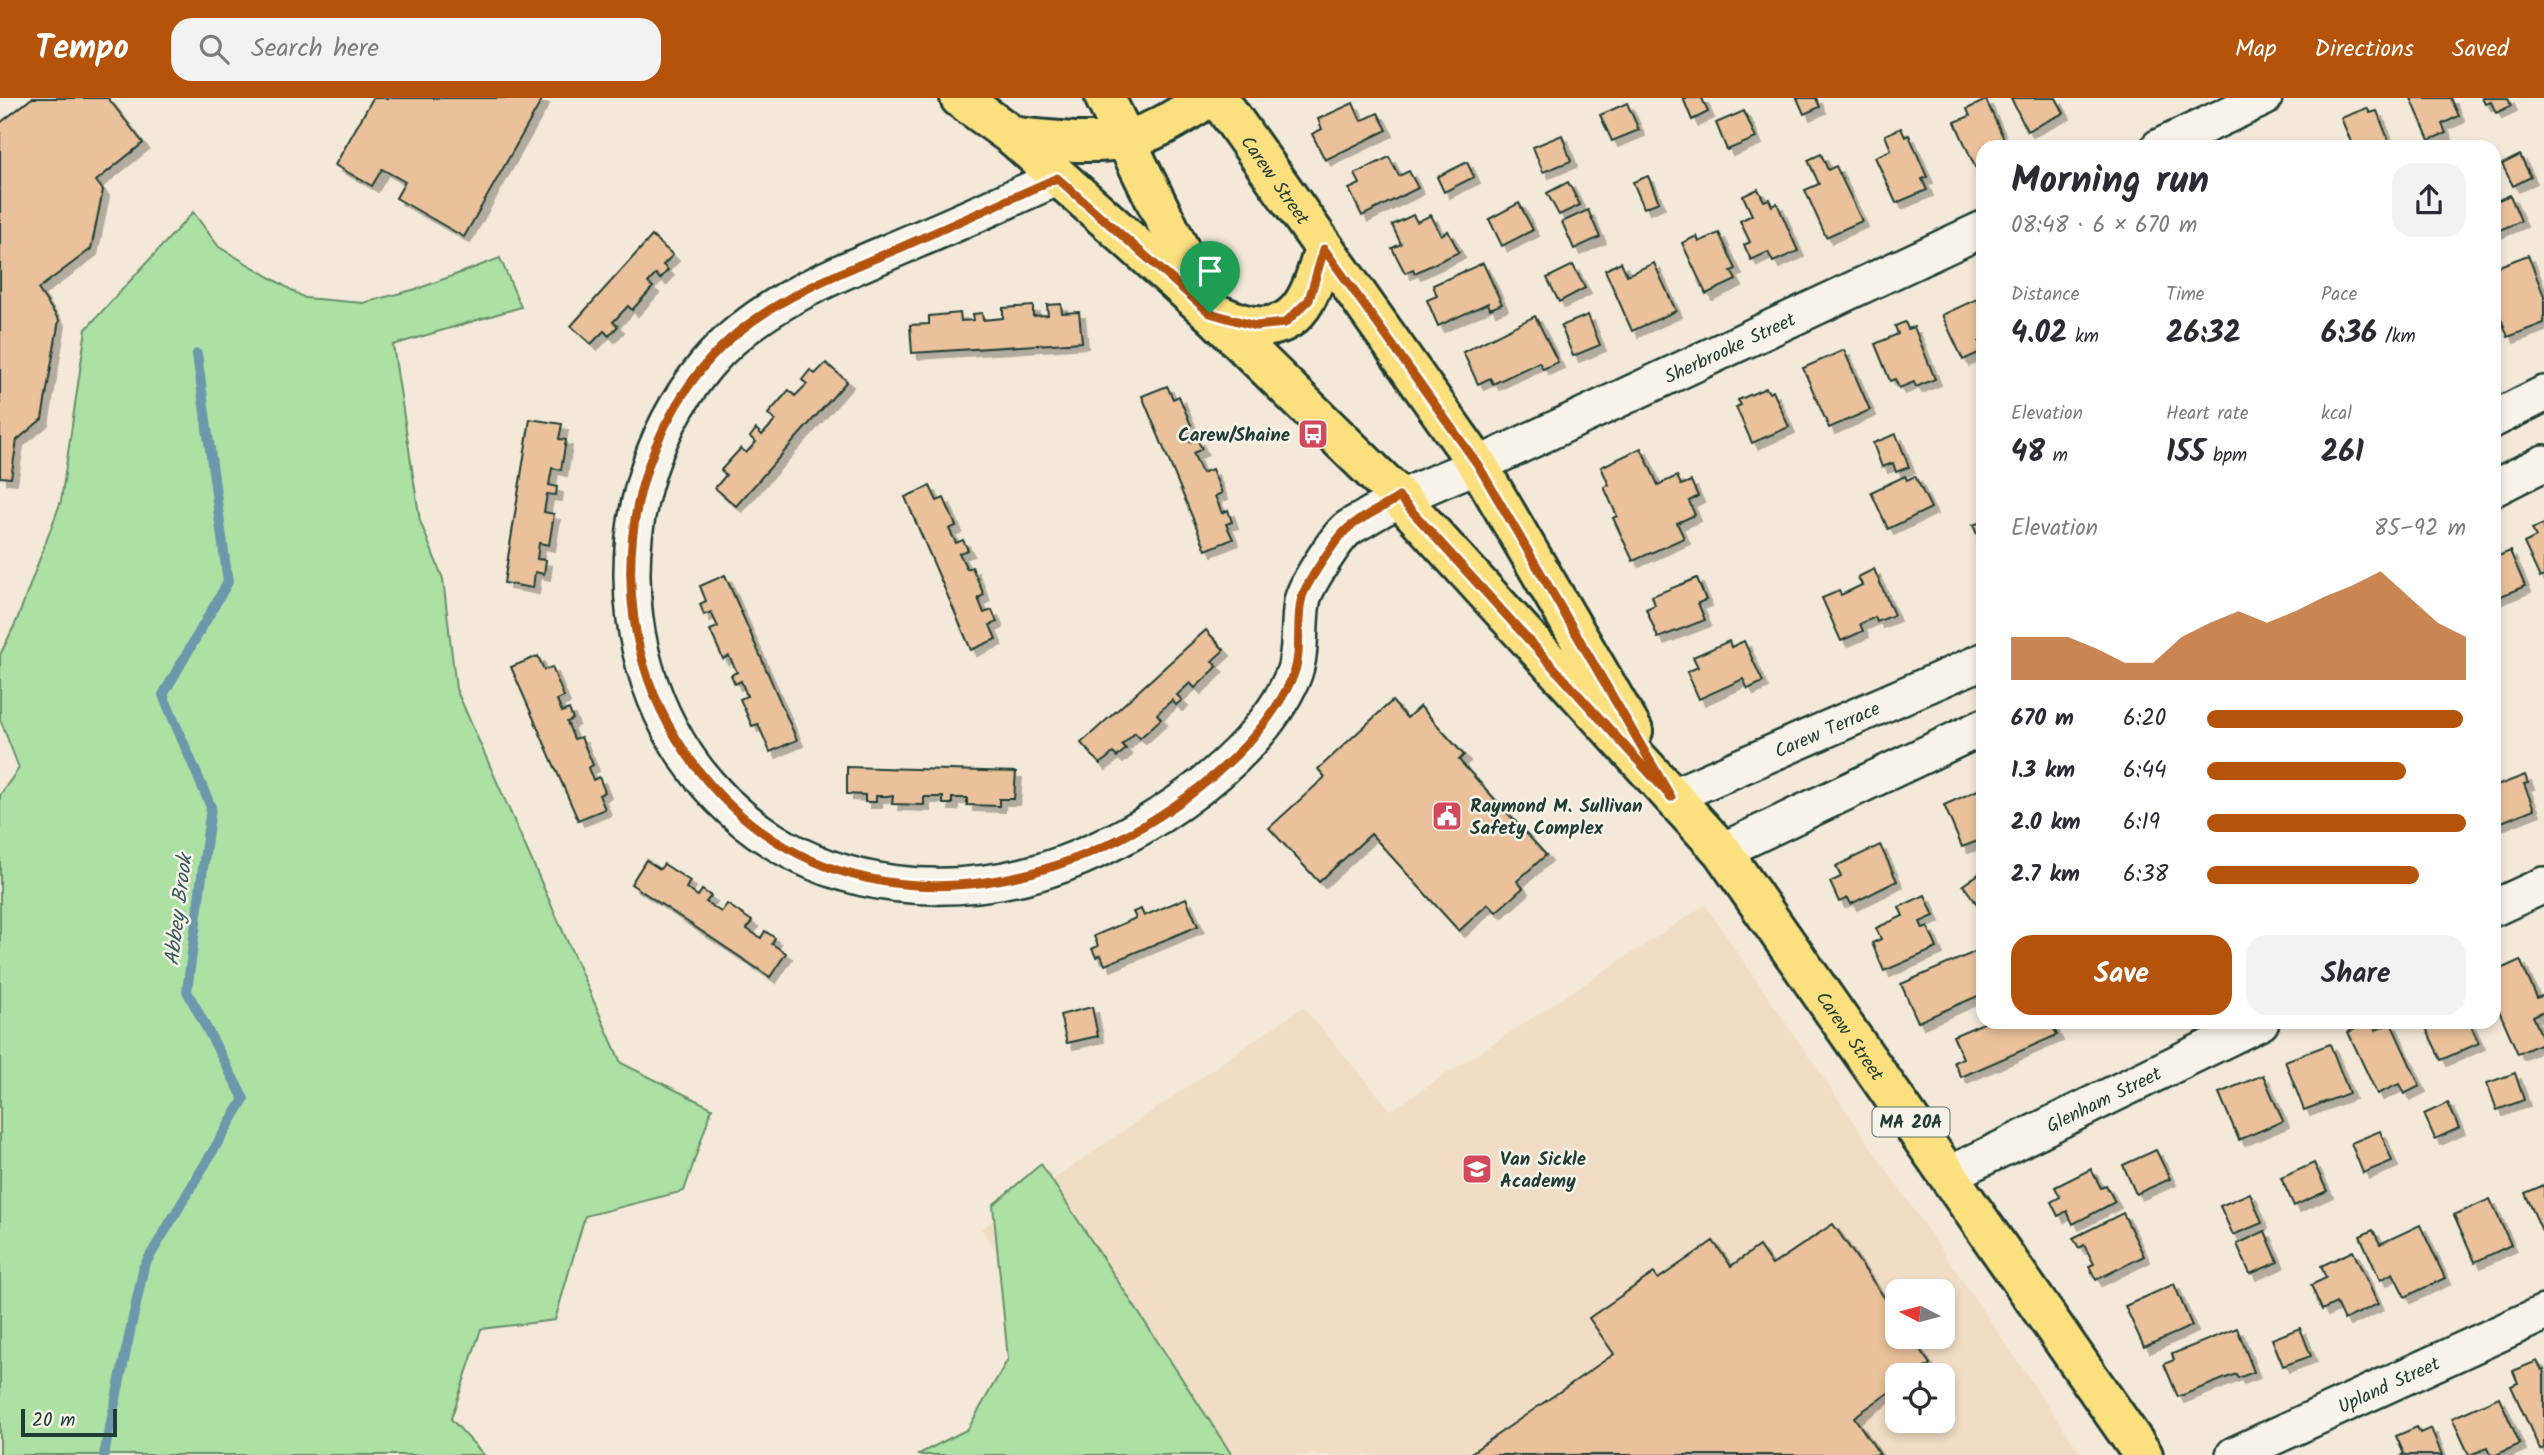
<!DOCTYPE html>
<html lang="en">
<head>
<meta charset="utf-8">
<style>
  :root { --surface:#fff; --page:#f2f2f3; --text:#2b2b33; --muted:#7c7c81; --accent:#b45309 }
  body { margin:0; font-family:Kalam,sans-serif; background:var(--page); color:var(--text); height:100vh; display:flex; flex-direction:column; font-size:26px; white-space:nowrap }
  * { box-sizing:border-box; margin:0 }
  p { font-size:23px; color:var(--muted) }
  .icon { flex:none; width:38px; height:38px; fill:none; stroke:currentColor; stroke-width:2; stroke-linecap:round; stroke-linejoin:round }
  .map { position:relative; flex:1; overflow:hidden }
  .details { position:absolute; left:1976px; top:42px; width:525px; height:889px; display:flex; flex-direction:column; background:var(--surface); border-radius:21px; box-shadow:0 4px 10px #0003 }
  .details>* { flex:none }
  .needle { width:46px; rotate:276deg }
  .tools { position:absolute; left:1885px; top:1181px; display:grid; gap:14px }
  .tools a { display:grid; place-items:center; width:70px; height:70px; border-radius:14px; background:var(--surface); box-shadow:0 4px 10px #0003; font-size:35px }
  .scale { position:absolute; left:21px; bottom:18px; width:96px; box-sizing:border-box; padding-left:7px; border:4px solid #1f3d34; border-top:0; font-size:19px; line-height:24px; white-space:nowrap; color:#1f3d34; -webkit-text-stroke:5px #f7f3e8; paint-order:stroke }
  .pin { position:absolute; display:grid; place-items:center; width:60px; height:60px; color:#fff; margin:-72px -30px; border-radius:50% 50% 50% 0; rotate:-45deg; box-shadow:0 0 7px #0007 }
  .pin .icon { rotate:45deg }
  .round { display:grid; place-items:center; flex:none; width:74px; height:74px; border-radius:21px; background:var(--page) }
  .head { display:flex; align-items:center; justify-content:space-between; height:119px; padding:0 35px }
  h1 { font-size:38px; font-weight:600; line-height:52px }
  .stats { display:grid; grid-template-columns:repeat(3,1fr); gap:10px; height:119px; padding:7px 35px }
  .stats div { display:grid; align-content:center }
  .stats b { font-size:30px; font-weight:600 }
  .stats small { font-size:19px; font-weight:400 }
  .stats p { font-size:19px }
  .chart { height:196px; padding:14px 35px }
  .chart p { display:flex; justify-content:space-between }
  .chart svg { width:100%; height:126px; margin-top:7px; fill:var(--accent); opacity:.7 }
  .action { display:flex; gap:14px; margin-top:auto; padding:14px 35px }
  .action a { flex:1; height:80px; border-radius:21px; background:var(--accent); color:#fff; font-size:28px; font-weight:600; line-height:80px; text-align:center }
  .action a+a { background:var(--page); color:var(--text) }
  ul { padding:0 35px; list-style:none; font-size:23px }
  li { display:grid; grid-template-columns:112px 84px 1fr; align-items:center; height:52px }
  li i { height:18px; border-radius:9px; background:var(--accent) }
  header { display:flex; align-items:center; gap:42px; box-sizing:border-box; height:98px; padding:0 35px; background:var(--accent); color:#fff }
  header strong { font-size:33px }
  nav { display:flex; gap:38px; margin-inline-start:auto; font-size:24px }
  .search { width:490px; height:63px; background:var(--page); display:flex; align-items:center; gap:18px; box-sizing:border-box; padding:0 24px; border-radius:21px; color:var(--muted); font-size:26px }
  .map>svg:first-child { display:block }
  .built { fill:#f1ddc5; fill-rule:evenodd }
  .green { fill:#ace1a3; stroke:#668f6c; stroke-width:2 }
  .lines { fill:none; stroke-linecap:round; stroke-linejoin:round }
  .stream { stroke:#6999ab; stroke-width:10 }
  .building { fill:#eac19a; stroke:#1f3d34; stroke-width:2; filter:url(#shadow) }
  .minor-casing { stroke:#1f3d34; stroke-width:40 }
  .major-casing { stroke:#1f3d34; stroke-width:44 }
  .minor { stroke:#f7f3e8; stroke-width:35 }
  .major { stroke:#fce080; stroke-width:38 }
  .route-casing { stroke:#fff; stroke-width:14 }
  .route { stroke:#b45309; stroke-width:9 }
  .labels { text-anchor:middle; stroke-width:5; stroke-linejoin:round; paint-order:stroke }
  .shield { fill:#f7f3e8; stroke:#60746a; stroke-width:2 }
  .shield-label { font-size:18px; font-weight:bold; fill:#1f3d34 }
  .street-label { font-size:19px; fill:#1f3d34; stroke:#f7f3e8 }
  .poi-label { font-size:19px; font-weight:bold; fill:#1f3d34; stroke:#f7f3e8; text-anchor:start }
  .water-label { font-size:21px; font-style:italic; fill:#385c5c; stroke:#f7f3e8 }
</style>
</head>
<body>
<header>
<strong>Tempo</strong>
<div class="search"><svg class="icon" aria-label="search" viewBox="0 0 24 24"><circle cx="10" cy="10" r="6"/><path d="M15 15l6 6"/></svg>Search here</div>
<nav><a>Map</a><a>Directions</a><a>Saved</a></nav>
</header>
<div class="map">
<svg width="2544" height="1357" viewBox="0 0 2544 1357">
  <defs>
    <filter id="shadow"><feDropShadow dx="6" dy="6" stdDeviation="0" flood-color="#0004"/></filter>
  </defs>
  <rect width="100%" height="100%" fill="#f4e9d8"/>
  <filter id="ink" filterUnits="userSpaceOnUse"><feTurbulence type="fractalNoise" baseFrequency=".0143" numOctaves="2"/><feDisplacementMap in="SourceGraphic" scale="14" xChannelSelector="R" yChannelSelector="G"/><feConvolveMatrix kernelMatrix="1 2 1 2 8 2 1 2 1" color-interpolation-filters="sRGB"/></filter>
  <g filter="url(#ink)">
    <path class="built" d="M1705,807l377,550h-947l-154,-226 322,-222 88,103zM1897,1194h45v45h-45zM1897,1278h45v45h-45z"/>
    <g class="green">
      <path d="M193,114l26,35 86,51 58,5 57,-15 80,-30 21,49 -128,38 27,176 23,58 13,110 165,374 91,45 -28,83 -99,25 -30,104 -74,9 -30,90 33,36h-484v-660l19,-27 -19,-49v-64l17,-35 44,-119 25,-172z"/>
      <path d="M1041,1066l191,291h-315l51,-26 40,-70 -15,-154z"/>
    </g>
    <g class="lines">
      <path class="stream" d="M104,1357l40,-189 100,-167 -57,-108 24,-184 -48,-112 65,-113 -31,-228"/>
    </g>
    <g class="building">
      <path d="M32,0h76l35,45 -47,38 7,9 -12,59 -53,40 21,31 -17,99 -25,21 -6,38 -11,-1v-354z"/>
      <path d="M373,0h170l-79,139 -68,-39 9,-16 -23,-13 -10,17 -37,-21z"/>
      <path d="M1683,0h19l6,14 -16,8z"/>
      <path d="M1797,0h19l4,9 -16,7z"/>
      <path d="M2011,0h45l8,15 -37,18z"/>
      <path d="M2411,0h40l8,18 -17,8 4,9 -17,7z"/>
      <path d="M2482,0h26l3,8 -15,7 -5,-11 -6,2z"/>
      <path d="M1986,2l18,39 -5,2 3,6h-19v17l-8,3 -20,-45 15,-6 -3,-7z"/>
      <path d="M1353,5l8,18 17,-8 9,17 -62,30 -13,-26 10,-5 -4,-10z"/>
      <path d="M1627,5l12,27 -27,11 -12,-26z"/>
      <path d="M2367,10l3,5 7,-2 14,36h-38l-12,-29z"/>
      <path d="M1744,13l12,27 -29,12 -11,-27z"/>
      <path d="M1901,30l4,9 4,-2 18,42 -5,2 5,11 -31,13 -21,-46 16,-7 -6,-15z"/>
      <path d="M1562,37l9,26 -28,11 -10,-25z"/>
      <path d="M1821,56l7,16 8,-4 26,55 -36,16 -21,-47 14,-6 -11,-24z"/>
      <path d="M2520,57l11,22 -18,9 -11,-22z"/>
      <path d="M1389,59l10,19 10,-5 9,17 -56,28 -13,-27 11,-5 -5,-10z"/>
      <path d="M1467,64l7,15 -30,15 -7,-15z"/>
      <path d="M1648,78l11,26 -15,6 -11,-26z"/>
      <path d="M1568,84l12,23 -21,10 -12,-22z"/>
      <path d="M1758,91l6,12 5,-2 3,7 5,-3 21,48 -25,11 -5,-10 -17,8 -7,-15 6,-3 -10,-21 12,-6 -9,-19z"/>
      <path d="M2510,97l11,26 -26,11 -1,-30z"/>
      <path d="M1519,105l14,27 -31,16 -13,-27z"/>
      <path d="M1588,112l12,27 -26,12 -12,-27z"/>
      <path d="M1413,117l4,7 14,-7 10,20 7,-4 11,21 -44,21 -2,-4 -8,4 -13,-25 9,-4 -9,-19z"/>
      <path d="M1719,135l17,36 -5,2 5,9 -30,14 -24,-51 15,-7 2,6z"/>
      <path d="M652,138l21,19 -10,10 5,5 -8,9 -4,-5 -8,9 5,4 -21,23 -4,-4 -15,16 5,4 -9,10 -5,-5 -13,13 -20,-18z"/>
      <path d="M2528,157l16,41v27l-36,14 -14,-37v-32z"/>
      <path d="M1621,164l6,13 27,-12 22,48 -44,20 -27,-61z"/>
      <path d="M1483,165l19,41 -12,5 -2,-6 -50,23 -11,-26 10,-4 -4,-11z"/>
      <path d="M1573,167l12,23 -26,14 -12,-24z"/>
      <path d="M1977,201l2,5 4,-1v37l-4,2 4,9 -20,9 -21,-45z"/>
      <path d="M1061,206l1,9 17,-1 3,30 -170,11 -2,-28 19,-1v-8l31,-3 1,8 13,-1 -1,-6 9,-1 1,7 20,-2v-10l30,-2v10l15,-1 -1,-10z"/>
      <path d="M1588,217l12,30 -27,11 -12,-30z"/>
      <path d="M1535,218l23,46 -15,7 -4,-7 -46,22 -3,-6 -12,6 -15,-32z"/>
      <path d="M1905,224l3,7 6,-2 21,52 -19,8 -2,-5 -15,6 -4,-9 -5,2 -15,-37 23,-10 -3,-8z"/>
      <path d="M1844,252l26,60 -41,18 -26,-60z"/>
      <path d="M826,265l21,18 -111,125 -21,-18 11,-13 -5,-5 20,-22 5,5 10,-11 -6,-5 6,-8 6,6 13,-14 -7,-7 21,-24 6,6 12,-12 -5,-4 8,-10 5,4z"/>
      <path d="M1167,288l6,13 6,-3 12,29 -7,3 6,14 7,-3 5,10 -9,4 9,20 10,-4 10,24 -7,3 7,17 6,-3 4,12 -6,2 7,15 -27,11 -64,-154z"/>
      <path d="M1766,290l3,5 4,-2 16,36 -37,16 -16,-36 5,-2 -3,-5z"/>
      <path d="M530,321l32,5 -3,15 7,1 -5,30 -9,-2 -3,17 8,2 -1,8 -9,-1 -3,18 10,2 -5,31 -10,-2 -2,16 9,1 -2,14 -9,-2 -2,16 -29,-5z"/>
      <path d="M1896,336l13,33 -13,5 -3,-9 -11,4 -9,-24z"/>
      <path d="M1641,350l17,37 19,-9 4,9 10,-4 7,15 -9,5 6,14 -18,8 7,15 -51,23 -20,-43 4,-2 -13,-29 5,-2 -8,-18z"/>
      <path d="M1905,378l2,4 8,-4 16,32 -43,21 -17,-37z"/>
      <path d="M930,388l7,15 7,-3 12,28 -7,3 7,14 7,-3 5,10 -9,3 8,16 5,-2 12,28 -6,3 6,15 8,-3 5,12 -7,3 6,14 -25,11 -66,-153z"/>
      <path d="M1983,423v27l-10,-23z"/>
      <path d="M2544,426v52l-4,2 -16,-35 12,-6 -4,-8z"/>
      <path d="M2510,453l15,35 -31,13v-41z"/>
      <path d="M1874,471l20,46 -17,7 -2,-5 -15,7 3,7 -22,10 -19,-43 17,-7 2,4 21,-10 -4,-8z"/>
      <path d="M725,477l72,165 -27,12 -12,-28 -6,2 -12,-27 7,-3 -6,-15 -6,3 -4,-9 6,-3 -8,-16 -6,3 -13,-29 8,-3 -7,-15 -7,3 -4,-11 6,-3 -6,-15z"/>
      <path d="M1697,480l9,22 -8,3 7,17 -47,18 -12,-29 9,-4 -3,-9z"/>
      <path d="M1206,532l18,20 -12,11 5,6 -22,21 -5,-5 -13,12 5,5 -6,5 -4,-5 -15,14 4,5 -21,19 -5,-5 -13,12 4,4 -9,8 -4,-4 -13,11 -19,-21z"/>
      <path d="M1729,543l2,6 13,-6 19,41 -15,7 -5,-10 -44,20 -12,-27 11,-5 -5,-10z"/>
      <path d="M538,558l6,14 8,-3 12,30 -7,3 5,12 7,-3 4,10 -6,3 7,17 7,-2 12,28 -5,3 5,12 6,-3 6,15 -6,3 6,14 -27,11 -67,-153z"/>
      <path d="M1392,603l15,17 13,-12 44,49 -5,5 87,95 -29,26 6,7 -27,24 -8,-8 -29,27 -88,-97 -52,48 -50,-54 56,-51 -7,-8z"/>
      <path d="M847,669l169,5 -2,27h-15v7l-32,-1v-7h-15v6h-9v-7h-19v8l-32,-1 1,-8h-17v6h-11v-7l-18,-1z"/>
      <path d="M2525,677l3,8 -4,1 10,25 -40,16v-38z"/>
      <path d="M1980,691l3,59 -5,-7 -16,6 -18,-42z"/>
      <path d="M1880,747l17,36 -46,23 -3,-6 -9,4 -9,-20 11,-5 -5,-11z"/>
      <path d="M646,762l14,9 4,-5 26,17 -4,7 12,8 4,-6 9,6 -5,6 15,10 6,-8 25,17 -5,8 14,9 4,-7 10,7 -3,6 14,9 -16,24 -139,-93z"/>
      <path d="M1983,773v36l-3,1 -17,-23z"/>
      <path d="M1925,797l9,21 -14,6 3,7 5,-2 9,21 -53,23 -12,-28 9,-4 -5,-11 27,-12 -4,-9z"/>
      <path d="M1186,800l12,28 -93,39 -4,-10 -5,2 -4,-8 6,-3 -4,-10 42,-18 -3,-6 8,-3 3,7z"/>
      <path d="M1977,853l6,13v36l-3,-5 -62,27 -17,-38z"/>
      <path d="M2520,862l17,38 7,-3v16l-11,5 11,26 -26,12 -24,-55v-27z"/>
      <path d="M1092,909l6,29 -31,7 -7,-28z"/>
      <path d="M1986,924h65l6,13 -96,42 -7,-15 9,-4 -10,-22z"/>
      <path d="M2372,924l4,8 15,-7 29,63 -16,8 -5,-10 -22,10 -29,-62z"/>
      <path d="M2423,924h46l10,21 -38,17z"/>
      <path d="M2330,946l19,49 -45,17 -19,-49z"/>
      <path d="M2515,975l9,27 -27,10 -10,-27z"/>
      <path d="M2263,977l20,46 -44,19 -20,-47z"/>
      <path d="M2448,1005l11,25 -24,11 -11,-25z"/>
      <path d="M2380,1033l12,30 -29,12 -12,-30z"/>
      <path d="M2156,1052l14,29 -34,15 -13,-29z"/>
      <path d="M2314,1065l13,28 -33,15 -13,-28z"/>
      <path d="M2091,1071l10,19 5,-3 9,17 -42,22 -6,-13 -9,5 -7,-14 9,-5 -5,-10z"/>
      <path d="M2544,1087v45l-2,1 -17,-38z"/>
      <path d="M2250,1095l12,30 -29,12 -13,-29z"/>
      <path d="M2490,1101l21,46 -36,17 -21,-47z"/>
      <path d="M2123,1115l21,43 -48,24 -7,-14 5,-2 -10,-19 -5,3 -6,-10z"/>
      <path d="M1833,1126l64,92v21h14l19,27 -16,12h-17v11l-43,30 26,38h-412l146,-101 -25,-36 65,-45 4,6 55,-38 18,25 28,-20 13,19z"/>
      <path d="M2420,1127l25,53 -40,19 -12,-24 -13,7 -20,-44 13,-6 7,14z"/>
      <path d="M2265,1133l13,31 -28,12 -13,-30z"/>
      <path d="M2353,1153l25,53 -34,16 -8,-17 -14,7 -11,-25 15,-7 -5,-12z"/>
      <path d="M2174,1186l18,42 -48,21 -19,-41z"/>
      <path d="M2237,1230l17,44 -16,6 -2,-4 -58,23 -14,-33 10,-4 -2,-6z"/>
      <path d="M2300,1230l11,28 -28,10 -11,-27z"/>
      <path d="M2537,1263l5,9 2,-1v79l-4,2 -29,-64 7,-3 -5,-12z"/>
      <path d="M2499,1299l21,47 -24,11h-5l-3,-7 -19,7 -17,-37z"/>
      <path d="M2417,1329l3,6 11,-5 11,27h-41l3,-1 -8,-18z"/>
    </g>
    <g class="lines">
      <g class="minor-casing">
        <g id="minor">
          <path d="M2159,49l105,-49"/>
          <path id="s1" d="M1057,80c-48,21 -96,44 -145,64 -74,32 -152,59 -206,123 -118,142 -94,373 66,475 75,48 167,56 252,36 94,-22 231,-108 269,-200 9,-22 5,-51 9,-74 2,-15 32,-60 43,-71 6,-6 17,-10 24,-15 35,-21 72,-36 109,-51l505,-236"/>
          <path d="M2494,321l50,-25"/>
          <path d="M2494,390l50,-25"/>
          <path id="s2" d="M1671,699l312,-136"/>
          <path d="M1722,753l261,-124"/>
          <path d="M2494,810l50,-23"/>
          <path id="s3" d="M1948,1077l313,-153"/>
          <path id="s4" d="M2234,1357l310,-142"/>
        </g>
      </g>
      <g class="major-casing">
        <g id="major">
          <path id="s5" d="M960,0l54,39 197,176 188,184 323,354 421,604"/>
          <path d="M1105,0l97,197"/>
          <path id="s6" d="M1218,0l260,367 155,266"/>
          <path d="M1014,39c35,3 72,8 107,3 30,-4 62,-26 87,-42"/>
          <path d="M1213,215c13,4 28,12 42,13 48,5 58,-40 69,-77"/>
        </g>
      </g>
      <use href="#minor" class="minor"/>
      <use href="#major" class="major"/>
    </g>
  </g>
  <g class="lines" filter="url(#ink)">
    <g class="route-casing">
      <path id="route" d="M1057,80l153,135 45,13 30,-3 24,-23 15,-51 154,216 193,332 -272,-300c-16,11 -39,20 -53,33 -10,9 -40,54 -44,67 -7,25 1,55 -9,79 -32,73 -118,137 -188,170 -159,74 -333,48 -429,-108 -45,-74 -56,-165 -35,-248 15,-59 49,-118 96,-157 49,-40 108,-62 165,-86 52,-23 103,-46 155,-69z"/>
    </g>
    <use href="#route" class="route"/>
  </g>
  <defs>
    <g id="bus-square" transform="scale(1.575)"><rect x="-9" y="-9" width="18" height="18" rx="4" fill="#d1495b" stroke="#f7f3e8"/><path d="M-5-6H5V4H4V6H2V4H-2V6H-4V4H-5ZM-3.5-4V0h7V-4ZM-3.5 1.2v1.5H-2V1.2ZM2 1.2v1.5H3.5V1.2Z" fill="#fff"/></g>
    <g id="civic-square" transform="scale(1.575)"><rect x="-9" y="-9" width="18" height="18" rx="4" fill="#d1495b" stroke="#f7f3e8"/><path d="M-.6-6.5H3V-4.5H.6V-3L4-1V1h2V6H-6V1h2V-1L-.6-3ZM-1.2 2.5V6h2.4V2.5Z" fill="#fff"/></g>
    <g id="school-square" transform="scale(1.575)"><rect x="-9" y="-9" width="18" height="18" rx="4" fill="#d1495b" stroke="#f7f3e8"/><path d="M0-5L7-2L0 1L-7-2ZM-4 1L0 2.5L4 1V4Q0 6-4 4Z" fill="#fff"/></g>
  </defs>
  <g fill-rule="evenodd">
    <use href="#bus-square" x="1313" y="336"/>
    <use href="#civic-square" x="1447" y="718"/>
    <use href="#school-square" x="1477" y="1071"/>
  </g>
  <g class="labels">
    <rect class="shield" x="1872.5" y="1009.5" width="77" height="29" rx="5"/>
    <g class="shield-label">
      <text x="1911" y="1030">MA 20A</text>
    </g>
    <g class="street-label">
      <text dy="7" stroke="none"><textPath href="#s6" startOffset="100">Carew Street</textPath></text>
      <text dy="7" stroke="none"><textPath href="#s1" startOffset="2132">Sherbrooke Street</textPath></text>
      <text dy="7" stroke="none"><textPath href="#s2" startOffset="170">Carew Terrace</textPath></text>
      <text dy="7" stroke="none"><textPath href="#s5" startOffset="1298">Carew Street</textPath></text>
      <text dy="7" stroke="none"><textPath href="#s3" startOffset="173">Glenham Street</textPath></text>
      <text dy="7" stroke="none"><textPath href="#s4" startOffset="170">Upland Street</textPath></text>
    </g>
    <g class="poi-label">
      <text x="1290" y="343" text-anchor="end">Carew/Shaine</text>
      <text x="1470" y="714">Raymond M. Sullivan<tspan x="1470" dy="22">Safety Complex</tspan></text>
      <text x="1500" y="1067">Van Sickle<tspan x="1500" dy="22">Academy</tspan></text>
    </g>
    <g class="water-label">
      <text transform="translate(178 812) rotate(-83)" y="7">Abbey Brook</text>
    </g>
  </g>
</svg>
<div class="tools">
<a><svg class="needle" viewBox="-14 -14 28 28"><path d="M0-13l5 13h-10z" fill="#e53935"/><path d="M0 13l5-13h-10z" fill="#7c7c81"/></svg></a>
<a><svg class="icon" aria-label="locate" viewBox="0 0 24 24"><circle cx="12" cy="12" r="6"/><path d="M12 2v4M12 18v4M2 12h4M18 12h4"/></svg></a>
</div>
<div class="scale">20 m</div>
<div class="pin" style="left:1210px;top:215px;background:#1e9e55"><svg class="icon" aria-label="arrive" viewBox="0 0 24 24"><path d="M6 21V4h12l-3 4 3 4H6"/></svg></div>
<section class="details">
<div class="head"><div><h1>Morning run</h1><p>08:48 · 6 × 670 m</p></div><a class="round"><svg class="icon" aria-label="share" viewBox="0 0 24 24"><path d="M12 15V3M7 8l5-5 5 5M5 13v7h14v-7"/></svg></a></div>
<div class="stats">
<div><p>Distance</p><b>4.02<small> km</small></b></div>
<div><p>Time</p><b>26:32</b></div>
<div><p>Pace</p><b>6:36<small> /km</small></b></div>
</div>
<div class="stats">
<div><p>Elevation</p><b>48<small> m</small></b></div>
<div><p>Heart rate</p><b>155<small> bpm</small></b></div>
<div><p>kcal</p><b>261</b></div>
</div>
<div class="chart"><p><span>Elevation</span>85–92 m</p>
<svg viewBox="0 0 160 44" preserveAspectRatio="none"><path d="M0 44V29L10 29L20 29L30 33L40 38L50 38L60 29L70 24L80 20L90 24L100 20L110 15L120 11L130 6L140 15L150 24L160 29V44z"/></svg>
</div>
<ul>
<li><b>670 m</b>6:20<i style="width:99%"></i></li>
<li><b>1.3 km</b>6:44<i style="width:77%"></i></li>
<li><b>2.0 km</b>6:19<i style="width:100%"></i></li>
<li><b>2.7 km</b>6:38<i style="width:82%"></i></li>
</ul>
<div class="action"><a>Save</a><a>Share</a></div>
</section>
</div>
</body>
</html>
